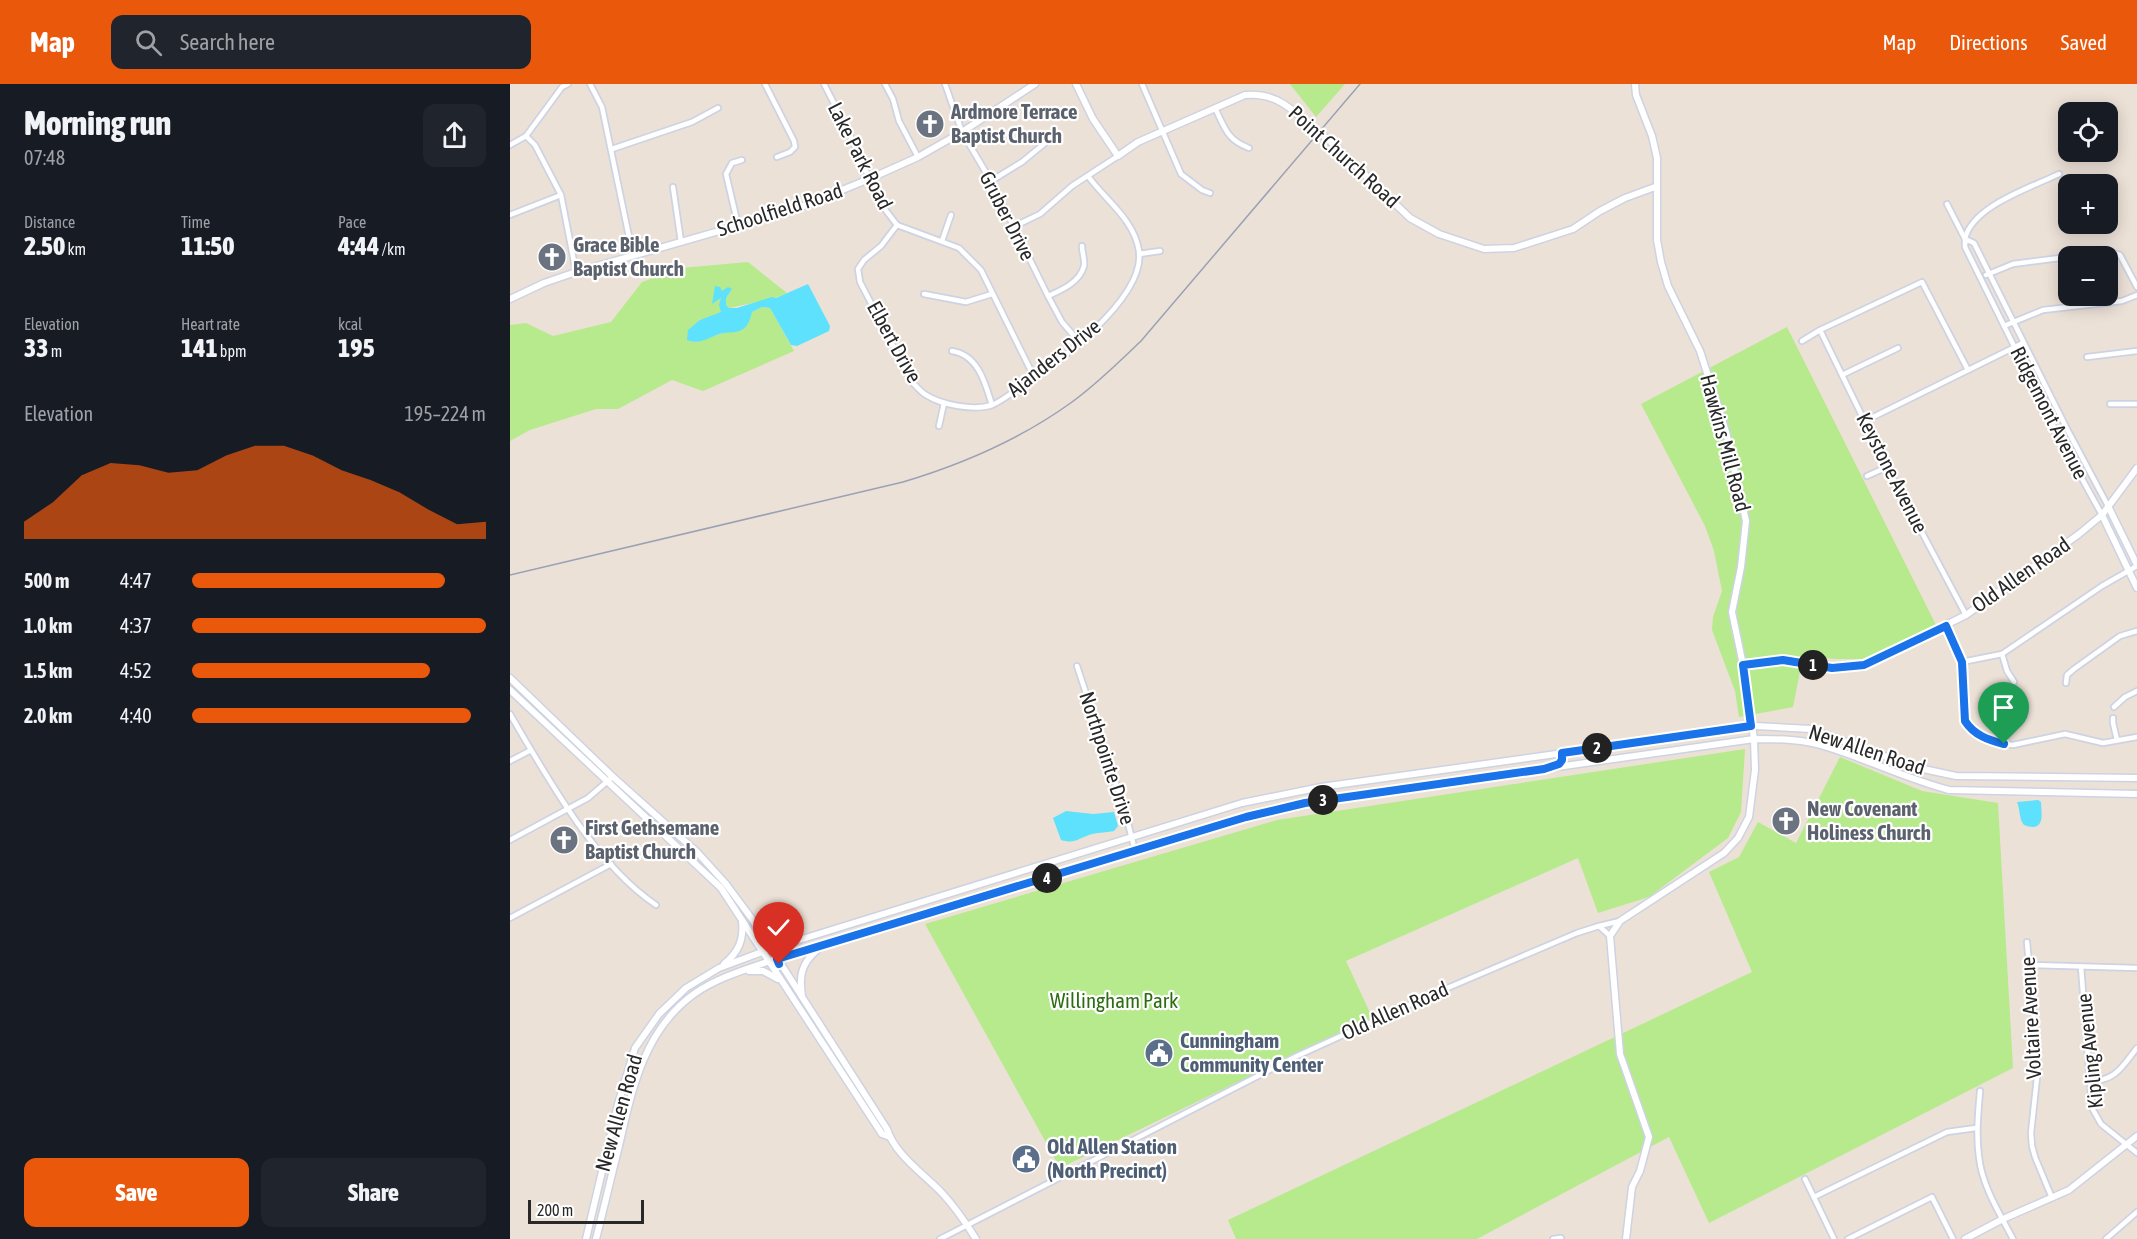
<!DOCTYPE html>
<html lang="en">
<head>
<meta charset="utf-8">
<style>
  :root { --surface:#171b24; --page:#20242c; --text:#f1f3f6; --muted:#9ea1a6; --accent:#ea580c }
  body { margin:0; font-family:"Asap Condensed",sans-serif; background:var(--page); color:var(--text); height:100vh; display:flex; flex-direction:column; font-size:22px; white-space:nowrap }
  * { box-sizing:border-box; margin:0 }
  p { font-size:20px; color:var(--muted) }
  .icon { flex:none; width:33px; height:33px; fill:none; stroke:currentColor; stroke-width:2; stroke-linecap:round; stroke-linejoin:round }
  .map { position:relative; flex:1; overflow:hidden }
  .details { display:flex; flex-direction:column; background:var(--surface); width:510px }
  .details>* { flex:none }
  .controls { position:absolute; left:1548px; top:18px; display:grid; gap:12px }
  .controls a { display:grid; place-items:center; width:60px; height:60px; border-radius:12px; background:var(--surface); box-shadow:0 3px 15px #0003; font-size:30px }
  .scale { position:absolute; left:18px; bottom:15px; width:116px; box-sizing:border-box; padding-left:6px; border:3px solid #282828; border-top:0; font-size:16px; line-height:21px; white-space:nowrap; color:#282828; -webkit-text-stroke:4px #fff; paint-order:stroke }
  .pin { position:absolute; display:grid; place-items:center; width:51px; height:51px; color:#fff; margin:-62px -26px; border-radius:50% 50% 50% 0; rotate:-45deg; box-shadow:0 0 6px #0007 }
  .pin .icon { rotate:45deg }
  .km { position:absolute; width:30px; height:30px; margin:-15px; border-radius:50%; background:#222; color:#fff; font-size:16px; line-height:30px; text-align:center }
  .round { display:grid; place-items:center; flex:none; width:63px; height:63px; border-radius:12px; background:var(--page) }
  .overview { display:flex; align-items:center; justify-content:space-between; height:102px; padding:0 24px }
  h1 { font-size:33px; font-weight:800; line-height:45px }
  .metrics { display:grid; grid-template-columns:repeat(3,1fr); gap:9px; height:102px; padding:6px 24px }
  .metrics div { display:grid; align-content:center }
  .metrics b { font-size:26px; font-weight:800 }
  .metrics small { font-size:16px; font-weight:400 }
  .metrics p { font-size:16px }
  .chart { height:168px; padding:12px 24px }
  .chart p { display:flex; justify-content:space-between }
  .chart svg { width:100%; height:108px; margin-top:6px; fill:var(--accent); opacity:.7 }
  .primary-button { display:flex; gap:12px; margin-top:auto; padding:12px 24px }
  .primary-button a { flex:1; height:69px; border-radius:12px; background:var(--accent); color:#fff; font-size:24px; font-weight:800; line-height:69px; text-align:center }
  .primary-button a+a { background:var(--page); color:var(--text) }
  ul { padding:0 24px; list-style:none; font-size:20px }
  li { display:grid; grid-template-columns:96px 72px 1fr; align-items:center; height:45px }
  li i { height:15px; border-radius:8px; background:var(--accent) }
  header { display:flex; align-items:center; gap:36px; box-sizing:border-box; height:84px; padding:0 30px; background:var(--accent); color:#fff }
  header strong { font-size:28px }
  nav { display:flex; gap:33px; margin-inline-start:auto; font-size:21px }
  .search { width:420px; height:54px; background:var(--page); display:flex; align-items:center; gap:15px; box-sizing:border-box; padding:0 21px; border-radius:12px; color:var(--muted); font-size:22px }
  main { display:flex; flex:1; min-height:0 }
  .map>svg:first-child { display:block }
  .green { fill:#b6ea8d }
  .water { fill:#5de1fc }
  .lines { fill:none; stroke-linecap:round; stroke-linejoin:round }
  .street-casing { stroke:#cdd3e3; stroke-width:8 }
  .secondary-casing { stroke:#cdd3e3; stroke-width:9 }
  .street { stroke:#fff; stroke-width:4.5 }
  .secondary { stroke:#fff; stroke-width:6 }
  .rail { stroke:#9aa1b5; stroke-width:1.5 }
  .secondary-bridge-casing { stroke:#cdd3e3; stroke-width:9; stroke-linecap:butt }
  .secondary-bridge { stroke:#fff; stroke-width:6 }
  .route-casing { stroke:#fff; stroke-width:12 }
  .route { stroke:#1a73e8; stroke-width:8 }
  .labels { text-anchor:middle; stroke-width:4.5; stroke-linejoin:round; paint-order:stroke }
  .worship-label { font-size:21px; font-weight:bold; fill:#5b616d; stroke:#fff; text-anchor:start }
  .street-label { font-size:21px; fill:#282828; stroke:#fff }
  .park-label { font-size:21px; fill:#2d6c11; stroke:#fff }
  .service-label { font-size:21px; font-weight:bold; fill:#4e5e75; stroke:#fff; text-anchor:start }
</style>
</head>
<body>
<header>
<strong>Map</strong>
<div class="search"><svg class="icon" aria-label="search" viewBox="0 0 24 24"><circle cx="10" cy="10" r="6"/><path d="M15 15l6 6"/></svg>Search here</div>
<nav><a>Map</a><a>Directions</a><a>Saved</a></nav>
</header>
<main>
<section class="details">
<div class="overview"><div><h1>Morning run</h1><p>07:48</p></div><a class="round"><svg class="icon" aria-label="share" viewBox="0 0 24 24"><path d="M12 15V3M7 8l5-5 5 5M5 13v7h14v-7"/></svg></a></div>
<div class="metrics">
<div><p>Distance</p><b>2.50<small> km</small></b></div>
<div><p>Time</p><b>11:50</b></div>
<div><p>Pace</p><b>4:44<small> /km</small></b></div>
</div>
<div class="metrics">
<div><p>Elevation</p><b>33<small> m</small></b></div>
<div><p>Heart rate</p><b>141<small> bpm</small></b></div>
<div><p>kcal</p><b>195</b></div>
</div>
<div class="chart"><p><span>Elevation</span>195–224 m</p>
<svg viewBox="0 0 160 44" preserveAspectRatio="none"><path d="M0 44V37L10 29L20 18L30 13L40 14L50 17L60 16L70 10L80 6L90 6L100 10L110 16L120 20L130 25L140 32L150 38L160 37V44z"/></svg>
</div>
<ul>
<li><b>500 m</b>4:47<i style="width:86%"></i></li>
<li><b>1.0 km</b>4:37<i style="width:100%"></i></li>
<li><b>1.5 km</b>4:52<i style="width:81%"></i></li>
<li><b>2.0 km</b>4:40<i style="width:95%"></i></li>
</ul>
<div class="primary-button"><a>Save</a><a>Share</a></div>
</section>
<div class="map">
<svg width="1627" height="1155" viewBox="0 0 1627 1155">
  <rect width="100%" height="100%" fill="#ece1d7"/>
  <g class="green">
    <path d="M780,0h55l-29,33z"/>
    <path d="M238,178l39,31 -12,5 -46,10 -3,-3v-7l6,-9 -20,14 9,-5v15l-21,7 -8,22c11,-1 18,-5 28,-8 19,-6 25,1 32,-22l10,-5 8,1 24,43 -91,40 -31,-11 -54,29h-22l-66,21 -20,11v-116l16,-2 27,13 58,-14 31,-40 39,-14z"/>
    <path d="M1277,243l149,298 -67,34h-34l-32,-3 -10,51 -54,10 -4,-26 -23,-61 1,-13 9,-26 -8,-40 -9,-25 -64,-122z"/>
    <path d="M1235,665l-4,63 -13,26 -79,59 -51,16 -20,-55 -232,103 26,56 -312,151 -135,-244 352,-104z"/>
    <path d="M1330,673l82,34 76,12 15,265 -304,155 -40,-86 -192,102h-241l-8,-19 524,-248 -43,-100 30,-15 19,-35 38,21z"/>
  </g>
  <g class="water">
    <path d="M298,200l22,42 -1,5 -32,15 -6,-1 -21,-37 -8,-1 -10,5c-2,8 -4,16 -13,19 -4,2 -10,1 -15,2 -13,2 -23,13 -37,7l1,-10 12,-10 21,-8 -2,-7 2,-7 -9,6 3,-18 5,1 2,4 6,-4 4,2 -6,9v7l3,3h8l35,-11 4,1z"/>
    <path d="M1528,716l3,2c0,9 4,24 -8,25 -2,0 -7,-1 -9,-2 -5,-5 -4,-17 -7,-23z"/>
    <path d="M556,727l27,3 21,-2 4,14 -4,5c-8,2 -17,1 -25,4 -11,4 -15,9 -28,5l-8,-22z"/>
  </g>
  <g class="lines">
    <g class="street-casing">
      <g id="street">
        <path d="M80,0l12,23 31,149"/>
        <path d="M255,0l29,57 1,6 -5,5 -13,5"/>
        <path d="M314,0l23,45 34,75 16,21 62,23 22,22 54,109"/>
        <path d="M375,0l8,15 6,22 19,36"/>
        <path d="M435,0l17,48 29,49 57,115 14,26 18,21"/>
        <path d="M632,0l39,90 21,16 8,3"/>
        <path d="M705,24c10,20 12,32 34,40"/>
        <path d="M16,52l9,9 26,50 15,77"/>
        <path d="M0,61l16,-9 36,-49 6,-3"/>
        <path d="M102,65l80,-27 26,-14"/>
        <path d="M481,97l31,-19 34,-28"/>
        <path d="M163,103l8,55"/>
        <path d="M1437,120l18,35"/>
        <path d="M0,131l51,-20"/>
        <path d="M228,141l-12,-51 6,-11 10,-3"/>
        <path d="M387,141l-16,21 -17,14 -6,9 2,13 52,100c4,4 9,10 14,13 16,10 48,16 66,10 8,-3 17,-10 24,-15 36,-22 130,-91 123,-139 -5,-32 -33,-50 -51,-75"/>
        <path d="M503,143l27,-13 32,-28 46,-30"/>
        <path d="M1455,155c7,-33 67,-52 94,-65"/>
        <path d="M432,157l9,-26"/>
        <path d="M629,170l21,-3"/>
        <path d="M1565,172l35,-4 10,3 17,32"/>
        <path d="M1476,191l27,-11 55,-7"/>
        <path d="M414,210l42,8 26,-8"/>
        <path d="M538,212c14,-6 32,-14 36,-30 1,-6 -2,-14 -2,-20"/>
        <path d="M1494,242l39,-16 79,-9 15,-6"/>
        <path d="M1310,246l67,137 79,148"/>
        <path d="M1292,257l18,-11 102,-48 46,88"/>
        <path d="M442,267c26,4 33,31 40,54"/>
        <path d="M1577,273l50,-6"/>
        <path d="M1332,291l56,-27"/>
        <path d="M1600,320h27"/>
        <path d="M1355,337l158,-78"/>
        <path d="M429,342l5,-23"/>
        <path d="M1357,392l20,-9"/>
        <path d="M1592,431l-44,-80 -93,-188v-8l9,4 93,186 41,77"/>
        <path d="M1436,542l16,36 3,59 5,8 7,5 16,7 10,3 10,1 52,-11 38,9 34,-6"/>
        <path d="M1492,570l5,17 7,11"/>
        <path d="M1452,578l40,-8 100,-68 35,-20"/>
        <path d="M567,582l48,145 10,40"/>
        <path d="M1556,599l1,-8 7,-6 46,-33 17,-5"/>
        <path d="M1604,623l11,-10 12,-6"/>
        <path d="M0,630c37,63 84,149 146,191"/>
        <path d="M1603,634v5l4,17"/>
        <path d="M0,677l21,-11"/>
        <path d="M0,756l78,-42 22,-19"/>
        <path d="M0,834l101,-54"/>
        <path d="M1089,842l21,-5"/>
        <path d="M1517,858l11,126 -7,65 1,13 3,11 17,41"/>
        <path d="M1520,881l107,3"/>
        <path d="M1571,883l11,141 9,16 36,29"/>
        <path d="M1581,997c25,0 32,-16 46,-33"/>
        <path d="M1470,1007c-2,23 -4,44 -1,66 3,29 21,57 34,82"/>
        <path d="M1295,1095l29,60"/>
        <path d="M1304,1113l133,-65 29,-4"/>
        <path d="M430,1155l357,-183 134,-61 146,-62 22,-7 11,10"/>
        <path d="M1043,1155l8,-1"/>
        <path d="M1338,1155l84,-42 21,42"/>
        <path d="M1596,1155l31,-27"/>
      </g>
    </g>
    <g class="secondary-casing">
      <g id="secondary">
        <path d="M566,0l17,35 25,37 20,-14 107,-47c26,-2 40,8 58,24"/>
        <path d="M822,59l78,75 29,16 45,15 30,-1 59,-19 27,-18 25,-13 30,-11"/>
        <path d="M0,215l34,-16 32,-11 220,-63 73,-30 49,-22 44,-25 73,-48"/>
        <path d="M1598,422l29,59"/>
        <path d="M1592,431l35,73"/>
        <path d="M1233,581l40,-5 49,8 33,-3 101,-50 113,-81 23,-19 35,-47"/>
        <path d="M0,594l102,98 85,76 29,32 26,35 135,210c8,26 37,45 55,64 13,14 24,30 34,46"/>
        <path d="M0,606l211,198 161,246 8,3"/>
        <path d="M253,849l7,5 16,4"/>
        <path d="M214,880c15,-12 20,-25 18,-43"/>
        <path d="M239,887h14l15,8"/>
        <path d="M292,912c-3,-20 -1,-32 15,-46"/>
        <path d="M76,1155l32,-135 17,-56 24,-34 27,-26 33,-20 51,-19 472,-146 79,-16 435,-61 55,3 103,38 42,9 181,2"/>
        <path d="M86,1155c8,-31 15,-62 23,-93 13,-57 25,-116 75,-152 23,-16 50,-24 76,-33l476,-144 59,-14 449,-64c24,0 50,0 73,8 42,13 80,32 122,43l188,4"/>
        <path d="M1116,1155l6,-52 8,-16 9,-34 -29,-83 -10,-118 10,-15 104,-68 14,-15 11,-21 6,-47 -1,-31 -11,-74 -11,-53 9,-45 5,-46 -20,-89 -26,-81 -32,-65 -7,-24 -4,-22v-82l-5,-22 -16,-41 -1,-11"/>
        <path d="M1455,1155l38,-20 66,-29 68,-54"/>
      </g>
    </g>
    <use href="#street" class="street"/>
    <use href="#secondary" class="secondary"/>
    <path class="rail" d="M0,491l393,-93c60,-18 118,-43 169,-80 25,-18 47,-40 69,-61l219,-257"/>
    <g class="secondary-bridge-casing">
      <path id="secondary-bridge" d="M793,35l29,24"/>
    </g>
    <use href="#secondary-bridge" class="secondary-bridge"/>
  </g>
  <g class="lines">
    <g class="route-casing">
      <path id="route" d="M269,880l-2,-5 469,-142 59,-14 239,-34 15,-5 3,-4v-7l189,-27 -8,-61 40,-5 49,8 32,-3 82,-39 16,36 3,59c9,14 23,19 39,23"/>
    </g>
    <use href="#route" class="route"/>
  </g>
  <defs>
    <g id="church-disc" transform="scale(1.5)"><circle r="9.5" fill="#6b7280" stroke="#fff"/><path d="M-1.2-6h2.4v3.5h3.3v2.4h-3.3V6h-2.4V-.1h-3.3v-2.4h3.3Z" fill="#fff"/></g>
    <g id="civic-disc" transform="scale(1.5)"><circle r="9.5" fill="#5c6f8a" stroke="#fff"/><path d="M-.6-6.5H3V-4.5H.6V-3L4-1V1h2V6H-6V1h2V-1L-.6-3ZM-1.2 2.5V6h2.4V2.5Z" fill="#fff"/></g>
  </defs>
  <g fill-rule="evenodd">
    <use href="#church-disc" x="420" y="40"/>
    <use href="#church-disc" x="42" y="173"/>
    <use href="#church-disc" x="1276" y="737"/>
    <use href="#church-disc" x="54" y="756"/>
    <use href="#civic-disc" x="649" y="969"/>
    <use href="#civic-disc" x="516" y="1075"/>
  </g>
  <g class="labels">
    <g class="worship-label">
      <text x="441" y="35">Ardmore Terrace<tspan x="441" dy="24">Baptist Church</tspan></text>
      <text x="63" y="168">Grace Bible<tspan x="63" dy="24">Baptist Church</tspan></text>
      <text x="1297" y="732">New Covenant<tspan x="1297" dy="24">Holiness Church</tspan></text>
      <text x="75" y="751">First Gethsemane<tspan x="75" dy="24">Baptist Church</tspan></text>
    </g>
    <g class="street-label">
      <text transform="translate(350 72) rotate(63)" y="7">Lake Park Road</text>
      <text transform="translate(834 73) rotate(42)" y="7">Point Church Road</text>
      <text transform="translate(270 126) rotate(-18)" y="7">Schoolfield Road</text>
      <text transform="translate(497 132) rotate(63)" y="7">Gruber Drive</text>
      <text transform="translate(384 258) rotate(61)" y="7">Elbert Drive</text>
      <text transform="translate(544 274) rotate(-38)" y="7">Ajanders Drive</text>
      <text transform="translate(1539 329) rotate(63)" y="7">Ridgemont Avenue</text>
      <text transform="translate(1215 359) rotate(75)" y="7">Hawkins Mill Road</text>
      <text transform="translate(1382 389) rotate(63)" y="7">Keystone Avenue</text>
      <text transform="translate(1511 491) rotate(-35)" y="7">Old Allen Road</text>
      <text transform="translate(1357 666) rotate(18)" y="7">New Allen Road</text>
      <text transform="translate(597 674) rotate(72)" y="7">Northpointe Drive</text>
      <text transform="translate(885 927) rotate(-24)" y="7">Old Allen Road</text>
      <text transform="translate(1521 934) rotate(-93)" y="7">Voltaire Avenue</text>
      <text transform="translate(1580 967) rotate(-96)" y="7">Kipling Avenue</text>
      <text transform="translate(109 1029) rotate(-74)" y="7">New Allen Road</text>
    </g>
    <g class="park-label">
      <text x="604" y="924">Willingham Park</text>
    </g>
    <g class="service-label">
      <text x="670" y="964">Cunningham<tspan x="670" dy="24">Community Center</tspan></text>
      <text x="537" y="1070">Old Allen Station<tspan x="537" dy="24">(North Precinct)</tspan></text>
    </g>
  </g>
</svg>
<div class="controls">
<a><svg class="icon" aria-label="locate" viewBox="0 0 24 24"><circle cx="12" cy="12" r="6"/><path d="M12 2v4M12 18v4M2 12h4M18 12h4"/></svg></a>
<a>+</a>
<a>−</a>
</div>
<div class="scale">200 m</div>
<div class="pin" style="left:1494px;top:660px;background:#1e9e55"><svg class="icon" aria-label="arrive" viewBox="0 0 24 24"><path d="M6 21V4h12l-3 4 3 4H6"/></svg></div>
<div class="pin" style="left:269px;top:880px;background:#d93025"><svg class="icon" aria-label="check" viewBox="0 0 24 24"><path d="M5 12l5 5 9-10"/></svg></div>
<b class="km" style="left:1303px;top:581px">1</b>
<b class="km" style="left:1087px;top:664px">2</b>
<b class="km" style="left:813px;top:716px">3</b>
<b class="km" style="left:537px;top:794px">4</b>
</div>
</main>
</body>
</html>
